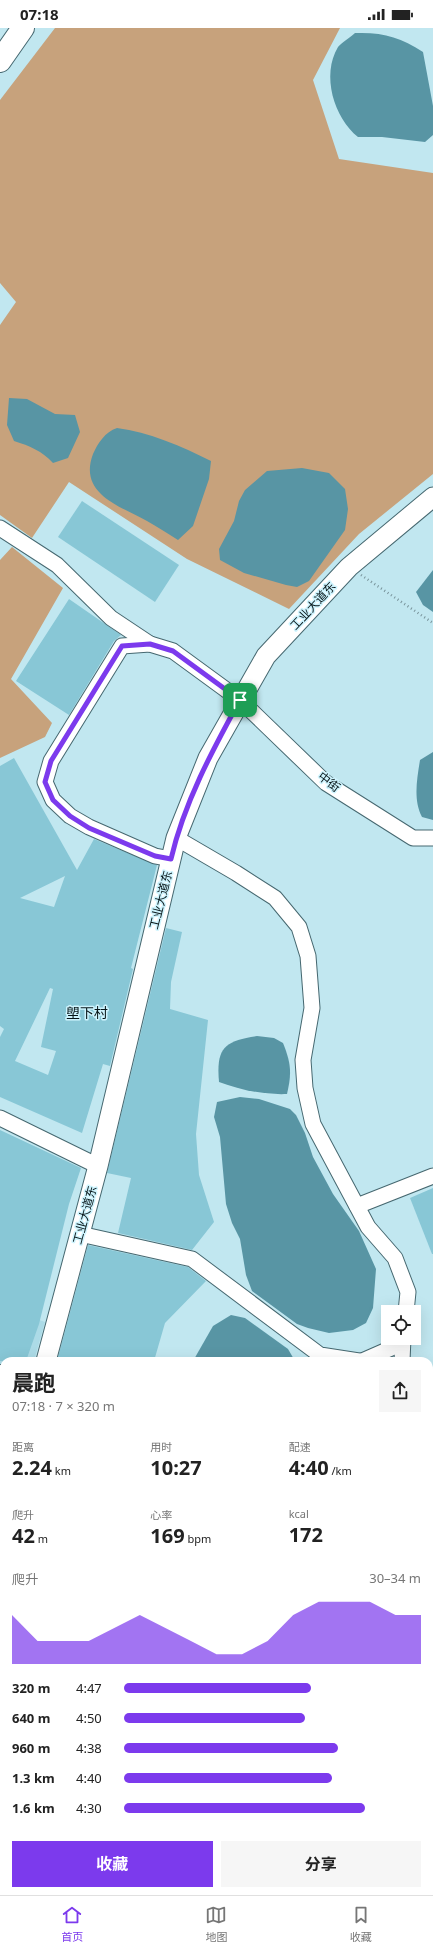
<!DOCTYPE html>
<html lang="zh">
<head>
<meta charset="utf-8">
<style>
  :root { --surface:#fff; --page:#f6f6f6; --text:#222; --muted:#767676; --line:#e0e0e0; --accent:#7c3aed }
  body { margin:0; font-family:"Noto Sans","Noto Sans SC",sans-serif; background:var(--page); color:var(--text); height:100vh; display:flex; flex-direction:column; font-size:15px; white-space:nowrap }
  * { box-sizing:border-box; margin:0 }
  p { font-size:13px; color:var(--muted) }
  .icon { flex:none; width:22px; height:22px; fill:none; stroke:currentColor; stroke-width:2; stroke-linecap:round; stroke-linejoin:round }
  .map { position:relative; flex:1; overflow:hidden }
  .side { position:absolute; left:0px; top:1329px; width:433px; height:538px; display:flex; flex-direction:column; background:var(--surface); border-radius:12px 12px 0 0; box-shadow:0 4px 16px #0002 }
  .side>* { flex:none }
  .fabs { position:absolute; left:381px; top:1277px; display:grid; gap:8px }
  .fabs a { display:grid; place-items:center; width:40px; height:40px; border-radius:0px; background:var(--surface); box-shadow:0 4px 16px #0002; font-size:20px }
  .pin { position:absolute; display:grid; place-items:center; width:34px; height:34px; color:#fff; margin:-17px; border-radius:8px; box-shadow:0 2px 6px #0006 }
  .round { display:grid; place-items:center; flex:none; width:42px; height:42px; border-radius:0px; background:var(--page) }
  .headline { display:flex; align-items:center; justify-content:space-between; height:68px; padding:0 12px }
  h1 { font-size:22px; font-weight:700; line-height:30px }
  .metrics { display:grid; grid-template-columns:repeat(3,1fr); gap:6px; height:68px; padding:4px 12px }
  .metrics div { display:grid; align-content:center }
  .metrics b { font-size:20px; font-weight:700 }
  .metrics small { font-size:11px; font-weight:400 }
  .metrics p { font-size:11px }
  .chart { height:112px; padding:8px 12px }
  .chart p { display:flex; justify-content:space-between }
  .chart svg { width:100%; height:72px; margin-top:4px; fill:var(--accent); opacity:.7 }
  .primary-button { display:flex; gap:8px; margin-top:auto; padding:8px 12px }
  .primary-button a { flex:1; height:46px; border-radius:0px; background:var(--accent); color:#fff; font-size:16px; font-weight:700; line-height:46px; text-align:center }
  .primary-button a+a { background:var(--page); color:var(--text) }
  ul { padding:0 12px; list-style:none; font-size:13px }
  li { display:grid; grid-template-columns:64px 48px 1fr; align-items:center; height:30px }
  li i { height:10px; border-radius:5px; background:var(--accent) }
  .status { display:flex; justify-content:space-between; align-items:center; height:28px; padding:0 20px; background:var(--surface); direction:ltr }
  .status svg { height:11px; fill:currentColor }
  .tabs { display:flex; justify-content:space-around; align-items:center; height:56px; border-top:1px solid var(--line); background:var(--surface); font-size:11px; color:var(--muted) }
  .tabs a { display:grid; justify-items:center; gap:2px }
  .tabs .active { color:var(--accent) }
  .map>svg:first-child { display:block }
  .built { fill:#acdbe7 }
  .forest { fill:#c7a27c }
  .water { fill:#5895a4 }
  .building { fill:#88c7d6; fill-rule:evenodd }
  .lines { fill:none; stroke-linecap:round; stroke-linejoin:round }
  .service-casing { stroke:#466870; stroke-width:10 }
  .minor-casing { stroke:#466870; stroke-width:17 }
  .tertiary-casing { stroke:#466870; stroke-width:21 }
  .secondary-casing { stroke:#466870; stroke-width:24 }
  .path { stroke:#79959c; stroke-width:2.5; stroke-dasharray:1 3; stroke-linecap:butt }
  .service { stroke:#fff; stroke-width:8 }
  .minor { stroke:#fff; stroke-width:15 }
  .tertiary { stroke:#fff; stroke-width:19 }
  .secondary { stroke:#fff; stroke-width:22 }
  .route-casing { stroke:#fff; stroke-width:8 }
  .route { stroke:#7c3aed; stroke-width:5 }
  .labels { text-anchor:middle; stroke-width:3; stroke-linejoin:round; paint-order:stroke }
  .street-label { font-size:12px; fill:#071518; stroke:#cef4fe }
  .quarter-label { font-size:14px; fill:#071518; stroke:#cef4fe }
</style>
</head>
<body>
<div class="status"><b>07:18</b><svg viewBox="0 0 49 12"><path d="M0 12V9h3v3zM5 12V6h3v6zM10 12V3h3v9zM15 12V0h3v12zM26 1h20v11H26zM47 4h2v5h-2z"/></svg></div>
<div class="map">
<svg width="433" height="1867" viewBox="0 0 433 1867">
  <rect width="100%" height="100%" fill="#c1e7f0"/>
  <g class="built">
    <path d="M0,1278l45,16 -11,39h-30v105l-4,14z"/>
    <path d="M0,1730l4,2v71l-4,-2z"/>
    <path d="M110,1863h138l7,4h-137z"/>
  </g>
  <g class="forest">
    <path d="M55,0h285l-27,52 26,79 94,14v301l-74,60 -70,75 -102,-50 -118,-77 -37,56 -32,-23v-190l16,-23 -16,-19v-183z"/>
    <path d="M12,519l51,41 -52,91 41,44 -7,14 -45,21v-198z"/>
  </g>
  <g class="water">
    <path d="M355,5c28,-1 45,4 68,19l10,54v29l-8,7 -43,-5h-24c-24,-19 -37,-62 -20,-90 4,-5 12,-9 17,-14z"/>
    <path d="M9,370l18,1 28,15 20,1 5,17 -12,26 -15,5c-11,-12 -23,-17 -39,-22l-7,-16z"/>
    <path d="M117,400c32,4 64,18 94,33l-2,18 -16,47 -15,14c-10,-6 -20,-13 -31,-19 -27,-15 -69,-27 -54,-67 5,-11 12,-22 24,-26z"/>
    <path d="M302,440l27,5 16,16 3,20 -3,21 -36,51 -12,6 -11,-2 -42,-12 -24,-13 -1,-11 15,-28 5,-20 6,-11 22,-19z"/>
    <path d="M433,542v42l-10,-7 -7,-13z"/>
    <path d="M433,724v68l-11,-3c-9,-17 -5,-38 -2,-57z"/>
    <path d="M257,1008l17,2 9,5c8,20 9,30 4,51 -22,1 -47,-4 -68,-12 -3,-34 5,-41 38,-46z"/>
    <path d="M240,1069l19,2 31,10 6,6 9,18 8,24 20,37 26,37 17,38 -3,39 -7,15 -13,7 -24,3 -21,-5 -11,-4 -45,-33 -6,-16 -6,-36 -8,-16 -6,-19 -6,-67 -6,-20 3,-15z"/>
    <path d="M231,1287l14,3 43,31 7,12h-102l20,-35z"/>
    <path d="M433,1726v141h-107l2,-4h101v-134z"/>
  </g>
  <g class="building">
    <path d="M82,473l97,64 -24,37 -97,-65z"/>
    <path d="M69,571l52,36 -7,6 -45,74 -53,-34z"/>
    <path d="M14,730l63,112 17,-31 63,26 -26,103 2,1 -23,97 -7,-2 -21,69 -82,-36v-60l4,-8 -4,-3v-260zM65,848l-11,31 -34,-9zM50,960l3,1 -12,58 15,4 -8,24 -33,-14z"/>
    <path d="M166,900l16,4 -11,50 -1,27 38,11 -12,114 3,41 15,47 -22,28 -74,-17 13,-55 -24,-5z"/>
    <path d="M0,1102l81,38 -12,36 -30,120 -13,37h-26z"/>
    <path d="M433,1160v66h-1l-22,-56z"/>
    <path d="M88,1217l100,22 18,14 -41,42 -11,38h-97z"/>
  </g>
  <g class="lines">
    <g class="service-casing">
      <path id="service" d="M0,1341l4,1"/>
    </g>
    <g class="minor-casing">
      <g id="minor">
        <path d="M0,500l57,37 54,53 39,26"/>
        <path d="M176,810l60,35 39,25 24,29 9,29 4,52 -9,52 2,28 8,36 55,103 27,31 13,34 -2,20"/>
        <path d="M171,831l-16,-3 -66,-29 -19,-11 -17,-16 -8,-18 6,-21 71,-115 28,-2 23,7 67,49 86,83 87,55h20"/>
        <path d="M0,1090l98,48"/>
        <path d="M357,1178l76,-30"/>
        <path d="M80,1206l112,25 128,96 39,6"/>
        <path d="M362,1333l41,-18"/>
        <path d="M402,1333l1,-23"/>
        <path d="M429,1525l4,10"/>
      </g>
    </g>
    <g class="tertiary-casing">
      <g id="tertiary">
        <path d="M46,1333l52,-195 78,-328 32,-80 58,-102 83,-89 84,-70"/>
        <path d="M0,1508l4,-15"/>
      </g>
    </g>
    <g class="secondary-casing">
      <g id="secondary">
        <path d="M0,33l23,-33"/>
        <path d="M0,1832l4,3"/>
        <path d="M53,1863l7,4"/>
      </g>
    </g>
    <path class="path" d="M361,547l72,48"/>
    <use href="#service" class="service"/>
    <use href="#minor" class="minor"/>
    <use href="#tertiary" class="tertiary"/>
    <use href="#secondary" class="secondary"/>
  </g>
  <g class="lines">
    <g class="route-casing">
      <path id="route" d="M150,616l23,7 67,49c-28,51 -56,103 -69,159l-16,-3 -66,-28 -19,-12 -17,-16 -8,-18 6,-21 71,-115z"/>
    </g>
    <use href="#route" class="route"/>
  </g>
  <g class="labels">
    <g class="street-label">
      <text transform="translate(313 578) rotate(-47)" y="4">工业大道东</text>
      <text transform="translate(329 754) rotate(37)" y="4">中街</text>
      <text transform="translate(161 872) rotate(-76)" y="4">工业大道东</text>
      <text transform="translate(85 1187) rotate(-75)" y="4">工业大道东</text>
    </g>
    <g class="quarter-label">
      <text x="87" y="990">塱下村</text>
    </g>
  </g>
</svg>
<div class="fabs">
<a><svg class="icon" aria-label="locate" viewBox="0 0 24 24"><circle cx="12" cy="12" r="6"/><path d="M12 2v4M12 18v4M2 12h4M18 12h4"/></svg></a>
</div>
<div class="pin" style="left:240px;top:672px;background:#1e9e55"><svg class="icon" aria-label="arrive" viewBox="0 0 24 24"><path d="M6 21V4h12l-3 4 3 4H6"/></svg></div>
<section class="side">
<div class="headline"><div><h1>晨跑</h1><p>07:18 · 7 × 320 m</p></div><a class="round"><svg class="icon" aria-label="share" viewBox="0 0 24 24"><path d="M12 15V3M7 8l5-5 5 5M5 13v7h14v-7"/></svg></a></div>
<div class="metrics">
<div><p>距离</p><b>2.24<small> km</small></b></div>
<div><p>用时</p><b>10:27</b></div>
<div><p>配速</p><b>4:40<small> /km</small></b></div>
</div>
<div class="metrics">
<div><p>爬升</p><b>42<small> m</small></b></div>
<div><p>心率</p><b>169<small> bpm</small></b></div>
<div><p>kcal</p><b>172</b></div>
</div>
<div class="chart"><p><span>爬升</span>30–34 m</p>
<svg viewBox="0 0 160 44" preserveAspectRatio="none"><path d="M0 44V14L10 30L20 30L30 30L40 22L50 14L60 22L70 30L80 38L90 38L100 30L110 14L120 6L130 6L140 6L150 14L160 14V44z"/></svg>
</div>
<ul>
<li><b>320 m</b>4:47<i style="width:63%"></i></li>
<li><b>640 m</b>4:50<i style="width:61%"></i></li>
<li><b>960 m</b>4:38<i style="width:72%"></i></li>
<li><b>1.3 km</b>4:40<i style="width:70%"></i></li>
<li><b>1.6 km</b>4:30<i style="width:81%"></i></li>
</ul>
<div class="primary-button"><a>收藏</a><a>分享</a></div>
</section>
</div>
<nav class="tabs">
<a class="active"><svg class="icon" aria-label="home" viewBox="0 0 24 24"><path d="M3 11l9-7 9 7M6 9v11h12V9"/></svg>首页</a>
<a><svg class="icon" aria-label="map" viewBox="0 0 24 24"><path d="M3 6l6-2 6 2 6-2v14l-6 2-6-2-6 2zM9 4v14M15 6v14"/></svg>地图</a>
<a><svg class="icon" aria-label="saved" viewBox="0 0 24 24"><path d="M7 4h10v16l-5-4-5 4z"/></svg>收藏</a>
</nav>
</body>
</html>
